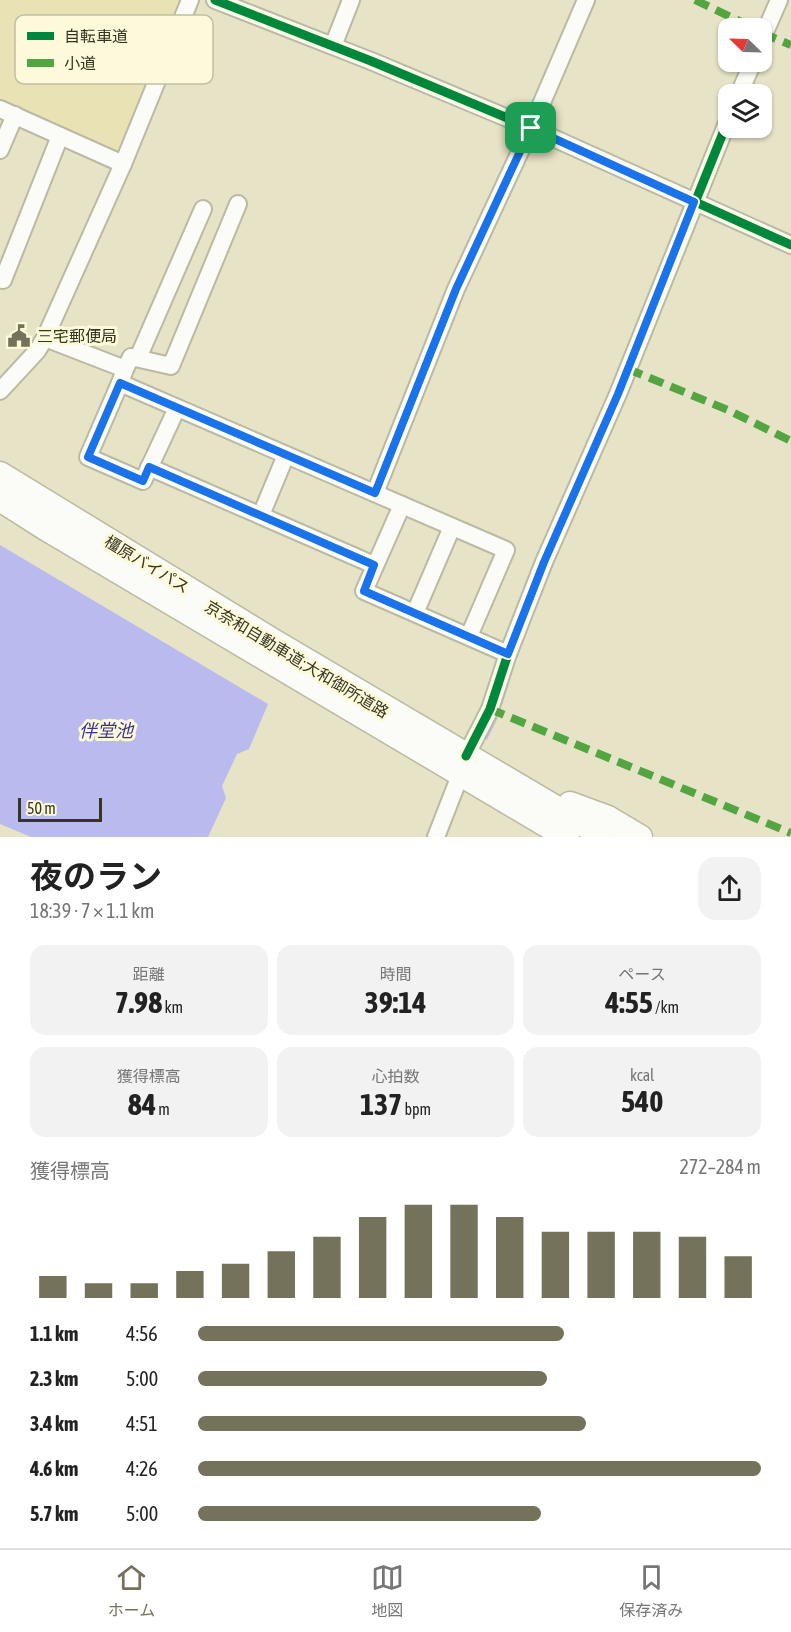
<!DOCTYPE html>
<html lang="ja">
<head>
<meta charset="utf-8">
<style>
  :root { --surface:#fff; --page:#f2f2f2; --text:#222; --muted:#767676; --line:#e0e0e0; --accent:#75725b }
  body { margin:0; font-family:"Asap Condensed","Noto Sans JP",sans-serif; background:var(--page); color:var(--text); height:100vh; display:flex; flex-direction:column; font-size:22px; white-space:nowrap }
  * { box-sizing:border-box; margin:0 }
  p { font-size:20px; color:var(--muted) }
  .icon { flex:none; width:33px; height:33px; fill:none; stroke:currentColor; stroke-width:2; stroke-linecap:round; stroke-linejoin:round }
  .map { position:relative; height:837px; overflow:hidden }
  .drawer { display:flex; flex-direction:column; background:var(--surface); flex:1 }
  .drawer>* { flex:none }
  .needle { width:39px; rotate:293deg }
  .tools { position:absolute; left:718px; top:18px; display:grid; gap:12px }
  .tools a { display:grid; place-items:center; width:54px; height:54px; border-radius:12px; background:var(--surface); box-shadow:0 2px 4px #0004; font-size:30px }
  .scale { position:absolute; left:18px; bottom:15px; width:84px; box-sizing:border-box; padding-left:6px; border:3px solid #373521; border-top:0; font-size:16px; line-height:21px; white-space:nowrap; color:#373521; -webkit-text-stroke:4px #fdfadb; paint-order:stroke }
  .pin { position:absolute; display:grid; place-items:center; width:51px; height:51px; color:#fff; margin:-26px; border-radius:12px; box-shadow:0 3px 9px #0006 }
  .round { display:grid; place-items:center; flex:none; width:63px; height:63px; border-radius:18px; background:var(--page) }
  .summary { display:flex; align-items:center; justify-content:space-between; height:102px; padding:0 30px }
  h1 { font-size:33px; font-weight:700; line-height:45px }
  .stats { display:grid; grid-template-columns:repeat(3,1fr); gap:9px; height:102px; padding:6px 30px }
  .stats div { display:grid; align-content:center; border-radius:15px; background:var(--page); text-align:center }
  .stats b { font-size:30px; font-weight:700 }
  .stats small { font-size:16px; font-weight:400 }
  .stats p { font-size:16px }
  .chart { height:168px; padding:12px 30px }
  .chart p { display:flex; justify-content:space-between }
  .chart svg { width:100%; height:108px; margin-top:6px; stroke:var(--accent); stroke-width:6 }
  ul { padding:0 30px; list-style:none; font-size:20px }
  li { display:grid; grid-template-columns:96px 72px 1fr; align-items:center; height:45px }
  li i { height:15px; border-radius:8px; background:var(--accent) }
  .menu { display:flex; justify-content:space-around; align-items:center; height:84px; border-top:2px solid var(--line); background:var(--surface); font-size:16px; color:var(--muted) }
  .menu a { display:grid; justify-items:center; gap:3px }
  .menu .active { color:var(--accent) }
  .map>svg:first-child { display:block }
  .built { fill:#e9e2b5 }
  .water { fill:#b9baee }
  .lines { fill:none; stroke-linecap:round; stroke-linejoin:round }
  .stream { stroke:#b9baee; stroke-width:3 }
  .minor-casing { stroke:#bcb9a3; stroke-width:20 }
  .highway-casing { stroke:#bcb9a3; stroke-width:27 }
  .minor { stroke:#fbfbf7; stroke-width:16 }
  .highway { stroke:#fbfbf7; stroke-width:24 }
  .quiet { stroke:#53a541; stroke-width:8; stroke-dasharray:15 8; stroke-linecap:butt }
  .cycleway-casing { stroke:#fdfadb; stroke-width:13 }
  .cycleway { stroke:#00873e; stroke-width:9 }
  .route-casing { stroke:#fff; stroke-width:12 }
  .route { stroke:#1a73e8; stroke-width:8 }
  .labels { text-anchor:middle; stroke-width:6; stroke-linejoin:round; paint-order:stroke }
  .poi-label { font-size:16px; fill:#373521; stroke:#fdfadb; text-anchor:start }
  .street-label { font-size:16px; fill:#373521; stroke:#fdfadb }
  .water-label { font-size:18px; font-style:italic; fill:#3b3292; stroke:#fdfadb }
  .key { fill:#fdfadb; stroke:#c2bfa3; stroke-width:1.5 }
  .key-label { font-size:16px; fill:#373521 }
</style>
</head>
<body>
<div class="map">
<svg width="791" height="837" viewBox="0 0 791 837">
  <rect width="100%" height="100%" fill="#e7e3c7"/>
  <path class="built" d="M0,0h180l-65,156 -115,-54z"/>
  <path class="water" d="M0,545l268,159 -19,45 -12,5 -15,32 4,12 -18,39h-177l-31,-13z"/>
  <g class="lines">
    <g class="stream">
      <path d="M762,55l5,-12"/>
      <path d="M542,589l18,-44"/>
      <path d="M499,709l8,-24"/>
      <path d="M486,738l10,-20"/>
    </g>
    <g class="minor-casing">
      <g id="minor">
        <path d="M215,0l156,61 160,67 260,117"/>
        <path d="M762,39l17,-39"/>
        <path d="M333,46l18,-46"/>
        <path d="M739,94l14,-32"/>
        <path d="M0,109l123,55"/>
        <path d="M0,150l15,-35"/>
        <path d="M0,278l3,2 57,-144"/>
        <path d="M45,338l80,31 -5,14 386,167 -37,86"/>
        <path d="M138,358l65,-149"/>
        <path d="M125,369l6,-12 40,9 67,-162"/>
        <path d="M120,383l-32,74 55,24 34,-73"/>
        <path d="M0,391l37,-40 8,-13 78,-174 67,-164"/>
        <path d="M149,467l225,98"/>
        <path d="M375,493l81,-204 75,-161 55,-128"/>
        <path d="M402,505l-38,86 144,63"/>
        <path d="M261,515l25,-60"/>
        <path d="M415,613l37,-86"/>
        <path d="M466,756l24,-47 18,-55 36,-92 74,-168 111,-276"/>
        <path d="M436,837l23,-59"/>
      </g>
    </g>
    <g class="highway-casing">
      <g id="highway">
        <path d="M0,474l273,167 332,196"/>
        <path d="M0,499l47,30 520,308"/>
        <path d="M570,804l38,14 32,19"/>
      </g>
    </g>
    <use href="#minor" class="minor"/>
    <use href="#highway" class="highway"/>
    <g class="quiet">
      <path d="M695,0l59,28"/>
      <path d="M762,33l29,12"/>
      <path d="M628,369l100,41 63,31"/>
      <path d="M490,709l301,124"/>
    </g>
    <g class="cycleway-casing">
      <g id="cycleway">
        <path d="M215,0l156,61 160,67 260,117"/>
        <path d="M466,756l24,-47 18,-55 36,-92 74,-168 111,-276"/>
      </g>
    </g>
    <use href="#cycleway" class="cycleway"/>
  </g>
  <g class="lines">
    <g class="route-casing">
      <path id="route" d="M531,128l163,74 -76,192 -74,168 -36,92 -144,-63 10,-26 -225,-98 -6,14 -55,-24 32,-74 255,110 81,-204z"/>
    </g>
    <use href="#route" class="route"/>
  </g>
  <defs>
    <g id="civic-bare" transform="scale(1.8)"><path d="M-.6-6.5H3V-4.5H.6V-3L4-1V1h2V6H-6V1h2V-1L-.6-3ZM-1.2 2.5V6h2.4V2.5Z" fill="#75725b" stroke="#fdfadb" stroke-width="2.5" paint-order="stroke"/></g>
  </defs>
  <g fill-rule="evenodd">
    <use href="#civic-bare" x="19" y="336"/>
  </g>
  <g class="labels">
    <g class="poi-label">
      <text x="37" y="342">三宅郵便局</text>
    </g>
    <g class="street-label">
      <text transform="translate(147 564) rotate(31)" y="6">橿原バイパス</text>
      <text transform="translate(297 659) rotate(31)" y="6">京奈和自動車道;大和御所道路</text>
    </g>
    <g class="water-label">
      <text x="106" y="737">伴堂池</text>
    </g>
  </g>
  <rect x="15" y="15" width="198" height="69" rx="9" class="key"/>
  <rect x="27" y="32" width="27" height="8" fill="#00873e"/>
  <rect x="27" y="59" width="27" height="8" fill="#53a541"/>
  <g class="key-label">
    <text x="64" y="42">自転車道</text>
    <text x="64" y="69">小道</text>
  </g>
</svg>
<div class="tools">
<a><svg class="needle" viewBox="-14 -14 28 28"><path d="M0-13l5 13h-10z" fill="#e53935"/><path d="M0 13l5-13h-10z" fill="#767676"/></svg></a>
<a><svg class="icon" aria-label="layers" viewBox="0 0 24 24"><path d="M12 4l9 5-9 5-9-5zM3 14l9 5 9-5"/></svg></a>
</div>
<div class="scale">50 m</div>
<div class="pin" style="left:531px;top:128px;background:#1e9e55"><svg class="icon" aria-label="arrive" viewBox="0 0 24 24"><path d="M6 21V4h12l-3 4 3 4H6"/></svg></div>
</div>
<section class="drawer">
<div class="summary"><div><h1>夜のラン</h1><p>18:39 · 7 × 1.1 km</p></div><a class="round"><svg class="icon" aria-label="share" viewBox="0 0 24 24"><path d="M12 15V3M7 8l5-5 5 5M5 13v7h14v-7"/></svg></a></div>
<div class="stats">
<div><p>距離</p><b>7.98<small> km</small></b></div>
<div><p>時間</p><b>39:14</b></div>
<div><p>ペース</p><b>4:55<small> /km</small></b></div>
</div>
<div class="stats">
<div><p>獲得標高</p><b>84<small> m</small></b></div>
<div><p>心拍数</p><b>137<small> bpm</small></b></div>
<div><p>kcal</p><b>540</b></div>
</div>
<div class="chart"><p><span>獲得標高</span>272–284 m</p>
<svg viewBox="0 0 160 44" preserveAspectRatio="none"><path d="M5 44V35M15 44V38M25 44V38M35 44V33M45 44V30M55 44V25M65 44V19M75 44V11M85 44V6M95 44V6M105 44V11M115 44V17M125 44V17M135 44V17M145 44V19M155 44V27"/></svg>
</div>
<ul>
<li><b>1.1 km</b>4:56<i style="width:65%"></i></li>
<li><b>2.3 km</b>5:00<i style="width:62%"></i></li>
<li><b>3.4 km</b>4:51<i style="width:69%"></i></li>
<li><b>4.6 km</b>4:26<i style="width:100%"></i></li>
<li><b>5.7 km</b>5:00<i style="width:61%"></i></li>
</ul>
</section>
<nav class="menu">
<a class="active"><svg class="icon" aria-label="home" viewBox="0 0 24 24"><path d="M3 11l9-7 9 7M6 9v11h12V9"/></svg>ホーム</a>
<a><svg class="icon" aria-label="map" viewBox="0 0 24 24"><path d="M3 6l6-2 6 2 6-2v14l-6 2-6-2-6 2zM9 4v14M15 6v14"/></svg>地図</a>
<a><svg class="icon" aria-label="saved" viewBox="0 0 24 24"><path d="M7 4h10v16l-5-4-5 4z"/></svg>保存済み</a>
</nav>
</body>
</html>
